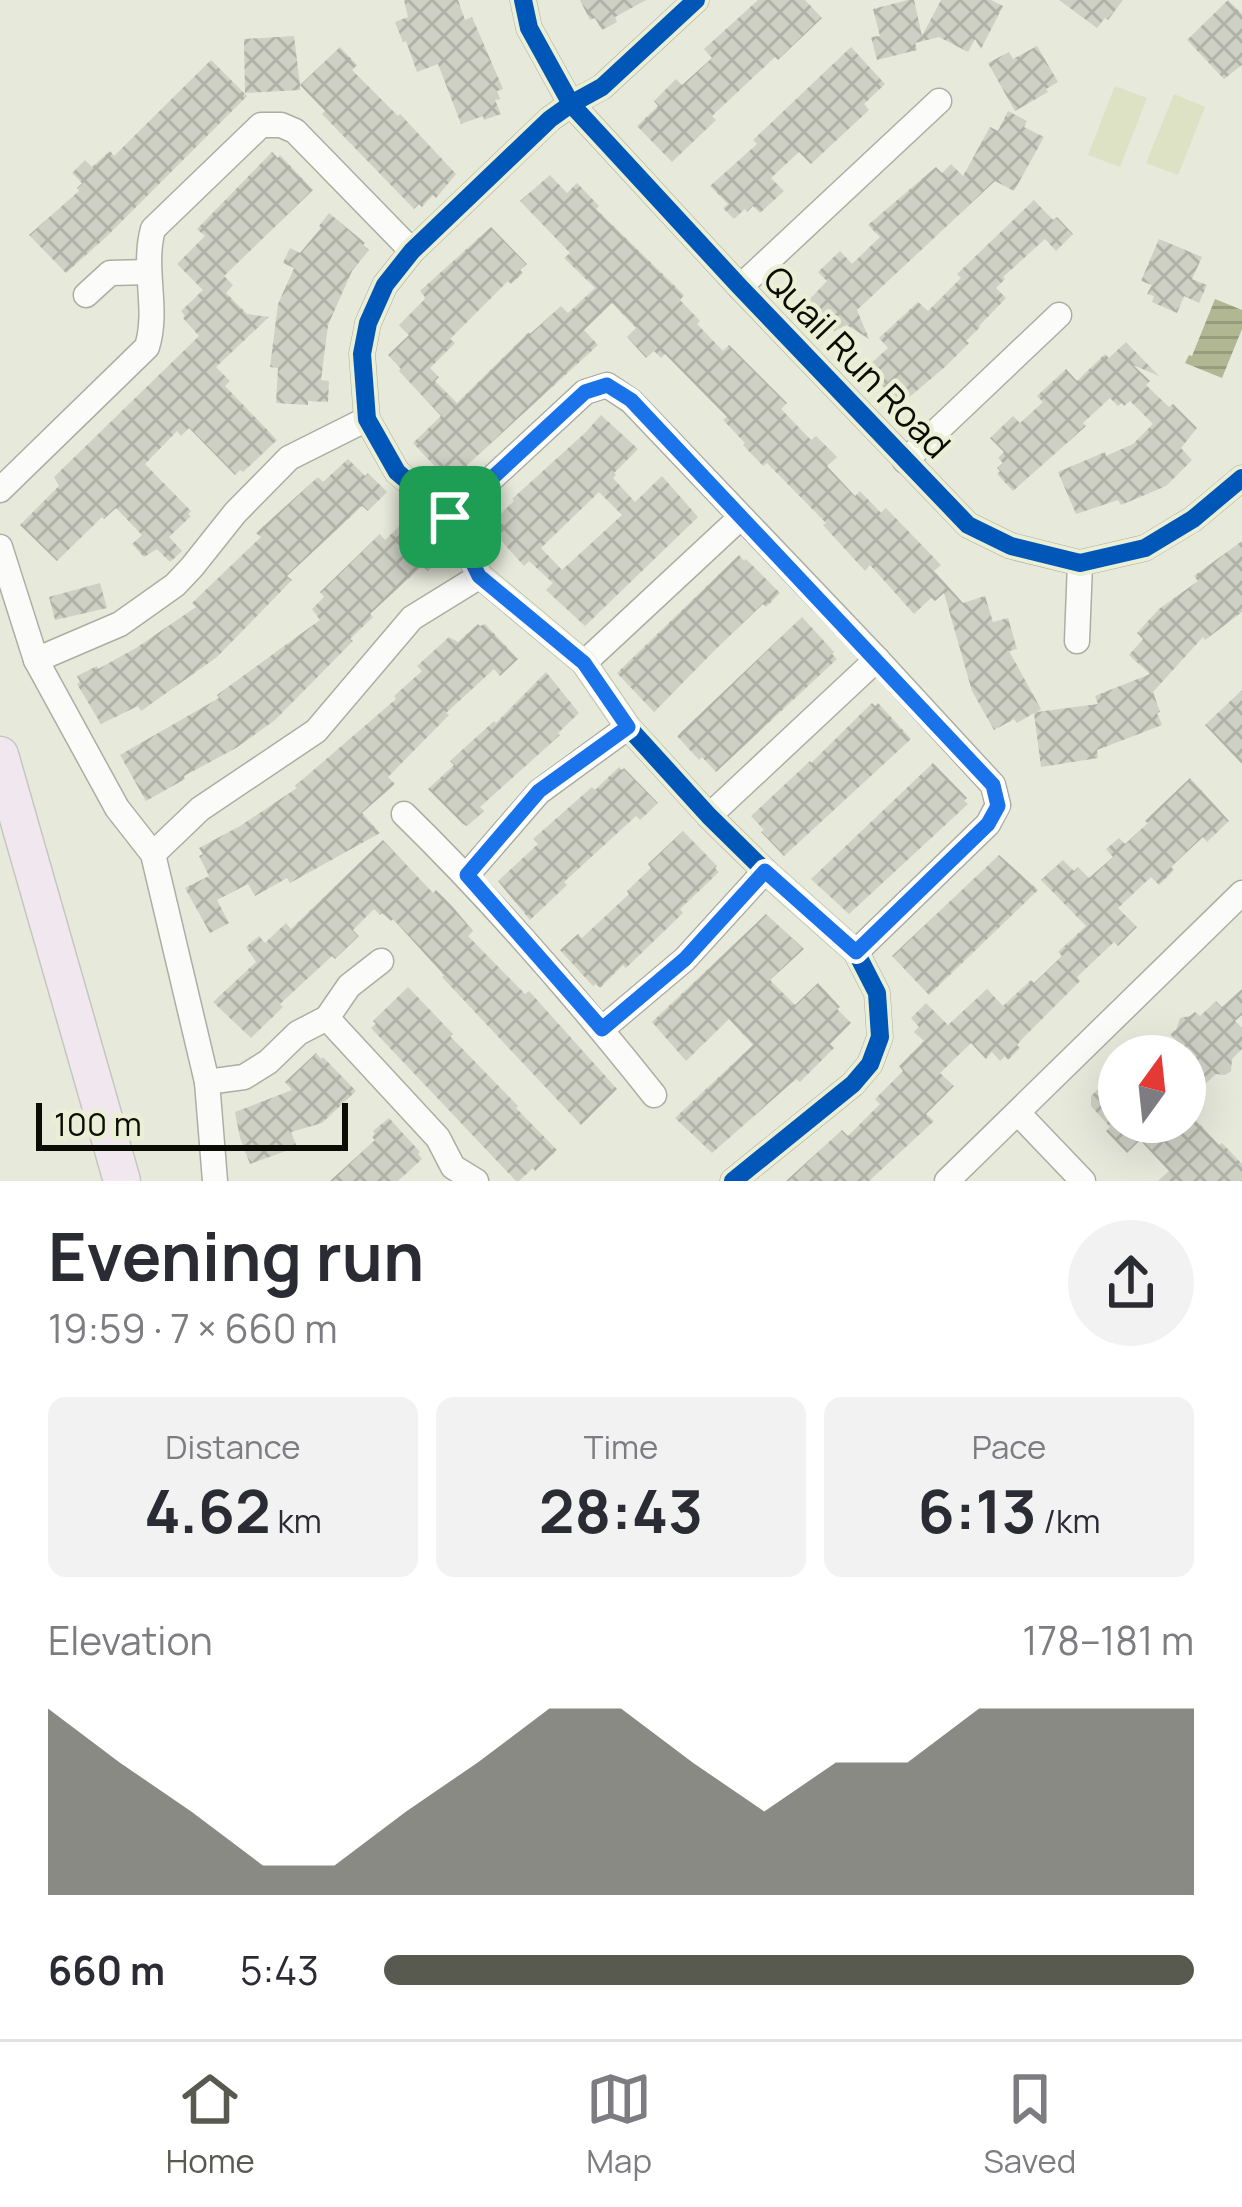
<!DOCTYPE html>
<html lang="en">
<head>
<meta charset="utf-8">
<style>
  :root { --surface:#fff; --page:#f2f2f3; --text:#2b2b33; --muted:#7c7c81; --line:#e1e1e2; --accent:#58594f }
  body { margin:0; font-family:Manrope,sans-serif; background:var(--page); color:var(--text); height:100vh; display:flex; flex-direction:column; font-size:45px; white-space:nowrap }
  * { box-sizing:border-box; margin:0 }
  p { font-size:39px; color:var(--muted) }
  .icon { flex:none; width:66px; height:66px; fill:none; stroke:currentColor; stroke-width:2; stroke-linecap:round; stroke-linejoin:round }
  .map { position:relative; height:1181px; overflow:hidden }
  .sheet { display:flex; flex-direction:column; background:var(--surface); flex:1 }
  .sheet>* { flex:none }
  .needle { width:78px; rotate:15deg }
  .controls { position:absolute; left:1098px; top:1035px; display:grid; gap:24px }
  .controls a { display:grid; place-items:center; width:108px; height:108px; border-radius:50%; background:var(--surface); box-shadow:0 12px 48px #0002; font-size:60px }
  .scale { position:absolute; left:36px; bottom:30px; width:312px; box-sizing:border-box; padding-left:12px; border:6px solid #0b0c04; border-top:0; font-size:33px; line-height:42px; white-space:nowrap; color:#0b0c04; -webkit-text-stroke:9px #ebefd5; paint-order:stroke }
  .pin { position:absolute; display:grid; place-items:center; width:102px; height:102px; color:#fff; margin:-51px; border-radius:24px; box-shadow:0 6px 18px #0006 }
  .round { display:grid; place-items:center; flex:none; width:126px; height:126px; border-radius:63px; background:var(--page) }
  .headline { display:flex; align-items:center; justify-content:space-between; height:204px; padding:0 48px }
  h1 { font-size:66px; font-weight:700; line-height:90px }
  .metrics { display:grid; grid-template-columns:repeat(3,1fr); gap:18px; height:204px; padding:12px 48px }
  .metrics div { display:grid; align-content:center; border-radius:18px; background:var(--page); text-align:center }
  .metrics b { font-size:60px; font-weight:700 }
  .metrics small { font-size:33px; font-weight:400 }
  .metrics p { font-size:33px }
  .chart { height:336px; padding:24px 48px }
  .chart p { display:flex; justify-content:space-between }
  .chart svg { width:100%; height:216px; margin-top:12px; fill:var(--accent); opacity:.7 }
  ul { padding:0 48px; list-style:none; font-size:39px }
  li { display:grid; grid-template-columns:192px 144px 1fr; align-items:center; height:90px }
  li i { height:30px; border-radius:15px; background:var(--accent) }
  .tabs { display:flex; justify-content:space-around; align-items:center; height:168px; border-top:3px solid var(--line); background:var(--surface); font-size:33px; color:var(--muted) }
  .tabs a { display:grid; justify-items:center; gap:6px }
  .tabs .on { color:var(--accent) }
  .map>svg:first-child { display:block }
  .green { fill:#dde2c4 }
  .water { fill:url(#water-rules) }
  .building { fill:url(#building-cross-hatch); fill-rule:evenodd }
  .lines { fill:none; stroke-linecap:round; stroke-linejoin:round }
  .minor-casing { stroke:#acaea3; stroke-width:27 }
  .highway-casing { stroke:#c5c6c0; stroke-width:39 }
  .minor { stroke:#fbfcfa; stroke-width:24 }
  .highway { stroke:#f1e7ef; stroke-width:36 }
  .cycleway-casing { stroke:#ebefd5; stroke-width:26 }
  .cycleway { stroke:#0057b8; stroke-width:18 }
  .route-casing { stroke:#fff; stroke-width:24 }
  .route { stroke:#1a73e8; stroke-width:15 }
  .labels { text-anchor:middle; stroke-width:9; stroke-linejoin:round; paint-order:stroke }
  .street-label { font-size:36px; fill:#0b0c04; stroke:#ebefd5 }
</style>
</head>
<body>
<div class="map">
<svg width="1242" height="1181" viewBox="0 0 1242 1181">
  <defs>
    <pattern id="water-rules" width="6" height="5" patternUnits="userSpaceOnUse" patternTransform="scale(3)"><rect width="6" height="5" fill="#b2b793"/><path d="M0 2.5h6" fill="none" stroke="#989c7d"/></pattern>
    <pattern id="building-cross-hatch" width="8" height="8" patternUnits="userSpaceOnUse" patternTransform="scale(3)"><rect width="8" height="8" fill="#ced0c4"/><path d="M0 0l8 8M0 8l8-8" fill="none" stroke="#b0b1a7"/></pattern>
  </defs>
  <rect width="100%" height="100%" fill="#e7e9db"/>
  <g class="green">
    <path d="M1115,86l32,12 -27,69 -32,-12z"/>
    <path d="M1174,94l31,13 -27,68 -32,-12z"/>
  </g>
  <path class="water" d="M1215,299l27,11v19l-20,49 -37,-15 4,-8 3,1z"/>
  <g class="building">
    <path d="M404,0h54l7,20 7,-3 31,72 -6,2 3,8 -5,1 6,14 -17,6 -1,-4 -22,8 -23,-60 -21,8 -11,-31 -3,1 -8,-20 13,-5z"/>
    <path d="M580,0h66l-31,17 2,5 -15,8 -7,-12 -5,2z"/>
    <path d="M758,0h47l17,18 -44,42 -3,-3 -63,59 4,4 -44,42 -35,-36 21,-20 -4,-5 22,-22 6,6 30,-27 -8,-9z"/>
    <path d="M908,0h6l8,36 19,-36h50l12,6 -22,43 -6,-10 -7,13 -29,-15 -24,6 2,7 -40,10 -6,-23 9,-1 -7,-27z"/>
    <path d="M1059,0h64l-15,20 -3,-2 -8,10z"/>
    <path d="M1228,0l14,14v51l-18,14 -37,-39z"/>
    <path d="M294,36l6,49 40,-38 17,18 -5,5 46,46 2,-2 56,60 -20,24 -3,-3 -11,12 -3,-3 -5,5 -92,-95 3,-3 -25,-26v5l-55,3 -1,-54z"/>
    <path d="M1037,46l21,36 -12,7 2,3 -33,19 -27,-48 21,-11 4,7z"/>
    <path d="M851,47l34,37 -21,20 5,6 -58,54 -12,-12 -28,26 13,13 -24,22 -7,-7 -6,6 -2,-3 -11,10 -11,-11 5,-4 -18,-18 47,-42 -4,-4z"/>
    <path d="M211,60l36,36 -141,141 -40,36 -37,-38 50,-44 -2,-3 5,-5 -10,-10 13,-13 7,7 18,-16 4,5z"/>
    <path d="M1008,111l19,10 -3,6 20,10 -30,54 -19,-10 -138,129 12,29 -22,-14 -13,6 -27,-29 20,-21 -9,-9 22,-21 12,13 28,-27 -12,-12 68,-58 6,6 9,-9 12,12 27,-49 8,4z"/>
    <path d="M272,152l6,6 2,-3 33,35 -89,86 9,9 -7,8 21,21 22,3 -53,50 14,14 -5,5 52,54 -34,32 -3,-2 -5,5 -46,-47 -8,8 -4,-5 -32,33 46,47 -3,3 3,2 -22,21 13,14 -12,11 -13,-13 -13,8 -12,-13 10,-9 -26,-27 -12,11 -2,-2 -45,44 -37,-36 39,-39 -5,-9 145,-141 -16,-18 2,-2 -4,-5 22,-21 -26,-26 28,-28 -8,-7z"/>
    <path d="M550,175l17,18 10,-10 22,23 -3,3 88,86 -4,5 20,21 -3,3 26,27 6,-6 58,58 -6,6 30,31 5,-4 21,21 -10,9 28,30 5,-5 21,22 5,-5 55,57 -7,6 29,32 22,-7 8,26 15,-4 9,31 -8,2 32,58 -4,3 61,-8 -3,-8 55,-22 -21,-19 14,-16 -6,-6 22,-24 39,-28 -4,-5 48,-35v71l-37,28 -2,-3 -50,55 7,20 -3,1 5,12 -65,25 1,8 -57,9 -7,-54 -17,10 -3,-4 -20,11 -22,-39 -28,-98 -9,8 -4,-3 -17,16 -44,-49 -5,6 -42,-46 3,-2 -59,-60 -4,3 -20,-21 2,-2 -22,-23 4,-3 -62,-63 -4,4 -7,-7 -8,7 -19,-21 9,-9 -23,-24h-2l-27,26 14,15 -146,134 -6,-1 -33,-35 28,-27 -42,-45 2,-2 -13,-14 21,-20 -10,-10 25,-25 1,-3 -5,-6 71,-64 36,37 -7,6 3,3 -12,11 -3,-3 -58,58 5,4 -25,25 9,9 -4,4 22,22 72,-71 1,2 31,-28 7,7 27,-25 -31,-30 6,-5 -50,-52z"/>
    <path d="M1034,200l19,20 4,-3 16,17 -17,17 -11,-12 -42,38 2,2 -9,9 10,10 -27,28 1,1 -14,14 3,2 -23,23 -46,39 -34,-37 22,-20 -9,-10 39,-36 10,9 33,-33 -4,-4z"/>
    <path d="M329,213l36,30 -2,2 6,5 -17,21 -24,54 -7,55 8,1 -1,21 -20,-1v4l-32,-2 2,-35 -8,-1 8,-63 16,-36 -11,-5 7,-15 10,5 21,-25 -2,-2z"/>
    <path d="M1159,239l43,18 -10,22 15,6 -8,18 -15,-7 -7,17 -25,-11 2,-6 -7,-2 5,-9 -11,-4z"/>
    <path d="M1126,342l33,34 -26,-11 17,16 -4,4 23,22 4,-3 24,24 -16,20 11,12 -26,26 -45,19 -3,-5 -42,14 -18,-42 47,-20 1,4 27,-12 20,-20 -23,-23 -6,5 -2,-3 -4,3 -8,-8 -27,25 3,3 -73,65 -16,-17 3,-3 -3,-3 6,-5 -5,-5 6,-6 -14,-14 23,-22 7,7 23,-21 -6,-6 29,-27 11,12 28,-27 4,4z"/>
    <path d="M601,415l37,34 -24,24 2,2 -3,3 22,24 27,-26 36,41 -113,109 -39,-36 7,-7 -24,-22 -5,5 -36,-40 26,-25 -2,-2 74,-67zM599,492l23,23 -60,55 -21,-22z"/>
    <path d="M348,459l17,17 3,-3 19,19 -19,19 -6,-5 -75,70 5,4 -75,77 -76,54 -3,-5 -37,18 -24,-40 3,-2 -3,-6 20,-10 1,3 38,-21 60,-41 -4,-4 69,-66 -5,-4 62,-56 5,5z"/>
    <path d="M409,517l22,23 -3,4 14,14 -14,13 -6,-5 -52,48 3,3 -23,22 3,2 -78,79 -39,28 -52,28 1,3 -39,22 -26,-46 99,-57 -2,-3 103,-75 -8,-11 12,-12 -4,-5 60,-58 5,6z"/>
    <path d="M739,555l5,6 2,-2 34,34 -14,14 -3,-3 -46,44 -63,64 -37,-39z"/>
    <path d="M100,583l7,25 -52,12 -6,-23z"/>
    <path d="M802,617l32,35 -2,2 5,5 -121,113 -14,-15 -3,3 -22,-24z"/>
    <path d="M478,624l2,2 5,-2 33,35 -18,17 -6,-7 -48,44 3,2 -61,62 7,7 -33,29 18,20 -90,50 -3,-5 -32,18 -7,-12 -31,16 12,23 -19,10 -25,-45 24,-12 -10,-20 4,-2 -4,-6 41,-22 57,-38 -2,-2 101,-87 -2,-3 28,-25 -5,-5 32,-29 9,5z"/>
    <path d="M546,672l33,41 -21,20 2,2 -80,72 4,4 -17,15 -4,-2 -35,-35 26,-24 -4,-4 44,-40 2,2z"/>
    <path d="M1242,690v74l-37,-39z"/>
    <path d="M872,703l3,3 3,-3 33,36 -127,117 -23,-24 3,-2 -13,-14 59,-55 1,2z"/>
    <path d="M933,763l34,35 -3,3 4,3 -119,110 -38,-35z"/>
    <path d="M619,767l3,3 2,-2 34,35 -18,17 -4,-4 -72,66 3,3 -37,35 -32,-39 40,-37 -5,-5 59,-52 3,3z"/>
    <path d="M1190,778l39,43 -22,21 -4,-5 -32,30 3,3 -15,15 -8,-8 -33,31 19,19 -19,19 -4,-4 -37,35 3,4 -58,58 -5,6 3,3 -12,12 -3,-4 -5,5 -8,-9 -6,7 -15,-16 -31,30 14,13 -28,28 8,7 -65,60h-83l56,-51 6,6 32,-32 -5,-5 28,-28 -4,-5 25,-25 -10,-9 5,-5 -8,-9 15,-15 22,22 39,-36 16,17 28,-26 3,3 28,-27 -4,-4 28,-26 -45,-46 22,-20 11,11 4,-4 11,11 24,-21 -7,-8 13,-11 6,6 23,-21 -3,-2z"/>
    <path d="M683,831l34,35 -2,2 4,4 -39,37 3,4 -57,55 -3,-3 -23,23 -4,-4 -3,2 -33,-36 18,-16 4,4 47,-44 -2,-3 24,-23 -3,-4z"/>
    <path d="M383,840l50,53 3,-3 16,16 21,25 -5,5 57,58 4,-3 88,98 -36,36 -139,-148 2,-2 -51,-56 -2,2 -9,-8 -2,2 -6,-6 -21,21 6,6 -24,23 -3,-3 -52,48 3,3 -32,31 -38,-36 43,-40 -10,-15 13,-11 6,7 21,-20 5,6z"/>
    <path d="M999,855l39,35 -109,105 -37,-39z"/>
    <path d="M766,914l38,35 -34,31 25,25 23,-22 22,24 -3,2 14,14 -21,21 4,4 -34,34 -4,-3 -84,74 -37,-35 78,-73 -24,-26 -43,42 -34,-39z"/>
    <path d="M408,987l45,47 -3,2 68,70 -2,2 41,42 -22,21 -2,-3 -14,13h-3l-145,-153 5,-4 -3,-3z"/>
    <path d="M1242,989v26l-7,6 7,7v21l-10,10 -1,12 -6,4 -9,-1 -23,21 -8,-8v-6l16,-15 -31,-32 6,-4 4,-12 10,-2 5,-4 5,4 16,-15 6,6z"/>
    <path d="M316,1053l5,6 2,-2 33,34 -34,32 -31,9 6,15 -47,17 -10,-26 -5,-26 57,-22 -7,-8z"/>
    <path d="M1119,1069v53h68l6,-5 26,28 3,-2 20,21v17h-84l11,-10 -29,-31 -13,13 -21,-22 4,-4 -19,-21v-10z"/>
    <path d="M389,1118l31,34 -2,2 4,5 -24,22h-68l45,-41 -3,-3 3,-3 -2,-3z"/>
  </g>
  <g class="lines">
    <g class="minor-casing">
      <g id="minor">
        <path d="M523,0l6,28 42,76 169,183 228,238 43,21 69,17 65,-15 48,-29 49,-41"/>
        <path d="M696,0l-94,87 -31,17 -21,15 -138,132 -27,34 -17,38 -6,31 5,65 30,53 53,45 30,59 104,87 44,64 81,89 56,55 91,81 21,41 3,44 -10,27 -17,20 -120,97"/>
        <path d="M740,287l199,-186"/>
        <path d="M86,295l24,-22 39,-1"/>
        <path d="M905,461l154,-146"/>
        <path d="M0,490l147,-143c12,-39 -5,-78 6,-118l108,-104h20l14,6 117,120"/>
        <path d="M450,517l135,-125 22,-7 24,16 246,258 116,126 5,20 -10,19 -132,128"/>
        <path d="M0,547l36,113 81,148 36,46 54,228 8,99"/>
        <path d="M1077,641l3,-78"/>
        <path d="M36,660l84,-36 55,-39 17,-18 43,-54 54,-55 78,-39"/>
        <path d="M584,663l157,-146"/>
        <path d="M404,814c90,88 172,183 250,281"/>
        <path d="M709,816l168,-157"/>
        <path d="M153,854l47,-45 116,-78 96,-113 68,-42"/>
        <path d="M467,875l72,-83 89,-65"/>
        <path d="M327,1018l111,120 15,29 23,14"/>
        <path d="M602,1029l83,-70 80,-88"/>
        <path d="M207,1082l37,-5 24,-15 30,-29 29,-15 22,-32 32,-25"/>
        <path d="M1018,1113l65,68"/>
        <path d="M947,1181l295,-288"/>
      </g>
    </g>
    <g class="highway-casing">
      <path id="highway" d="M0,755l122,426"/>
    </g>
    <use href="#minor" class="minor"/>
    <use href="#highway" class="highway"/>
    <g class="cycleway-casing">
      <g id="cycleway">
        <path d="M523,0l6,28 42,76 169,183 228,238 43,21 69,17 65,-15 48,-29 49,-41"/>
        <path d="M696,0l-94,87 -31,17 -21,15 -138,132 -27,34 -17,38 -6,31 5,65 30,53 53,45 30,59 104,87 44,64 81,89 56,55 91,81 21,41 3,44 -10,27 -17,20 -120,97"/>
      </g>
    </g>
    <use href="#cycleway" class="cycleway"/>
  </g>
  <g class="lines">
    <g class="route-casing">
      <path id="route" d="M607,385l24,15 362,385 5,21 -10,18 -132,128 -91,-81 -80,88 -83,70 -135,-154 72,-84 89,-64 -44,-64 -105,-87 -29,-59 135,-125z"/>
    </g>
    <use href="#route" class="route"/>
  </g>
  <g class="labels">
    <g class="street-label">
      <text transform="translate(857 362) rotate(46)" y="13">Quail Run Road</text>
    </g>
  </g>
</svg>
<div class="controls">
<a><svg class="needle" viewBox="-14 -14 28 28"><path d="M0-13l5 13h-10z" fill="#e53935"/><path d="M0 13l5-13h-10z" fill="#7c7c81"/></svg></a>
</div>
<div class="scale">100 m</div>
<div class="pin" style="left:450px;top:517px;background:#1e9e55"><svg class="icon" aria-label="arrive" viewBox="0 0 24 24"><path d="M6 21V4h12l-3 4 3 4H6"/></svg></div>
</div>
<section class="sheet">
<div class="headline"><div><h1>Evening run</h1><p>19:59 · 7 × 660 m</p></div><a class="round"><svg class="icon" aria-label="share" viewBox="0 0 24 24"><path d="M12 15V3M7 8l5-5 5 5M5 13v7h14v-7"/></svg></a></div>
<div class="metrics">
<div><p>Distance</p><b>4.62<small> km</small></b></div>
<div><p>Time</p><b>28:43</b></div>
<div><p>Pace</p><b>6:13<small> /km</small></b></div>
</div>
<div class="chart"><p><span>Elevation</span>178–181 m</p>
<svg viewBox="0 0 160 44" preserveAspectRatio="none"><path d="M0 44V6L10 17L20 27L30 38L40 38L50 27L60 17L70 6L80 6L90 17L100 27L110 17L120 17L130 6L140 6L150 6L160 6V44z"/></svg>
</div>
<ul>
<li><b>660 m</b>5:43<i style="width:100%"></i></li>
</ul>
</section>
<nav class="tabs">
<a class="on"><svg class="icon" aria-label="home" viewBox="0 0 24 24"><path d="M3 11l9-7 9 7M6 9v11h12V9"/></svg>Home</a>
<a><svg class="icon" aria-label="map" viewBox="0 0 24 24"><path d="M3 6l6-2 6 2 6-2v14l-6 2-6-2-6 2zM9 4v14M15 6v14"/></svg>Map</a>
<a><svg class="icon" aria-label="saved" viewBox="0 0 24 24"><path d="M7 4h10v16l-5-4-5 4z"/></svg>Saved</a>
</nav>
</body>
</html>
